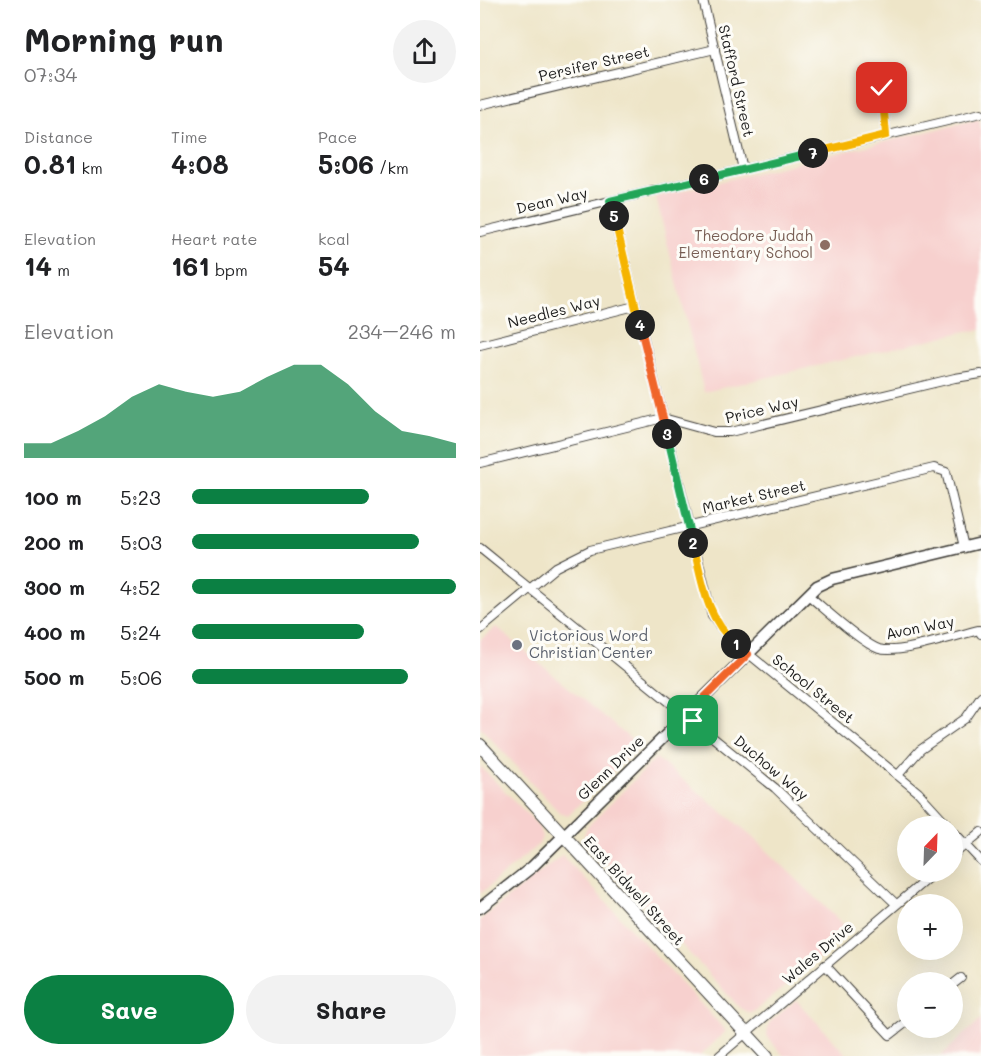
<!DOCTYPE html>
<html lang="en">
<head>
<meta charset="utf-8">
<style>
  :root { --surface:#fff; --page:#f2f2f2; --text:#202124; --muted:#757577; --accent:#0b8043 }
  body { margin:0; font-family:Mali,sans-serif; background:var(--page); color:var(--text); height:100vh; display:flex; flex-direction:column; font-size:22px; white-space:nowrap }
  * { box-sizing:border-box; margin:0 }
  p { font-size:20px; color:var(--muted) }
  .icon { flex:none; width:33px; height:33px; fill:none; stroke:currentColor; stroke-width:2; stroke-linecap:round; stroke-linejoin:round }
  .map { position:relative; flex:1; overflow:hidden }
  .side { display:flex; flex-direction:column; background:var(--surface); width:480px }
  .side>* { flex:none }
  .needle { width:39px; rotate:23deg }
  .buttons { position:absolute; left:417px; top:816px; display:grid; gap:12px }
  .buttons a { display:grid; place-items:center; width:66px; height:66px; border-radius:50%; background:var(--surface); box-shadow:0 6px 24px #0002; font-size:30px }
  .pin { position:absolute; display:grid; place-items:center; width:51px; height:51px; color:#fff; margin:-26px; border-radius:12px; box-shadow:0 3px 9px #0006 }
  .km { position:absolute; width:30px; height:30px; margin:-15px; border-radius:50%; background:#222; color:#fff; font-size:16px; line-height:30px; text-align:center }
  .round { display:grid; place-items:center; flex:none; width:63px; height:63px; border-radius:32px; background:var(--page) }
  .head { display:flex; align-items:center; justify-content:space-between; height:102px; padding:0 24px }
  h1 { font-size:33px; font-weight:800; line-height:45px }
  .stats { display:grid; grid-template-columns:repeat(3,1fr); gap:9px; height:102px; padding:6px 24px }
  .stats div { display:grid; align-content:center }
  .stats b { font-size:26px; font-weight:800 }
  .stats small { font-size:16px; font-weight:400 }
  .stats p { font-size:16px }
  .chart { height:168px; padding:12px 24px }
  .chart p { display:flex; justify-content:space-between }
  .chart svg { width:100%; height:108px; margin-top:6px; fill:var(--accent); opacity:.7 }
  .cta { display:flex; gap:12px; margin-top:auto; padding:12px 24px }
  .cta a { flex:1; height:69px; border-radius:36px; background:var(--accent); color:#fff; font-size:24px; font-weight:800; line-height:69px; text-align:center }
  .cta a+a { background:var(--page); color:var(--text) }
  ul { padding:0 24px; list-style:none; font-size:20px }
  li { display:grid; grid-template-columns:96px 72px 1fr; align-items:center; height:45px }
  li i { height:15px; border-radius:8px; background:var(--accent) }
  main { display:flex; flex:1; min-height:0 }
  .map>svg:first-child { display:block }
  .built { fill:#f7d0ce }
  .lines { fill:none; stroke-linecap:round; stroke-linejoin:round }
  .street-casing { stroke:#3c3a36; stroke-width:10 }
  .secondary-casing { stroke:#3c3a36; stroke-width:13 }
  .primary-casing { stroke:#3c3a36; stroke-width:14 }
  .street { stroke:#fff; stroke-width:8 }
  .secondary { stroke:#fff; stroke-width:10 }
  .primary { stroke:#fff; stroke-width:12 }
  .split-1-casing { stroke:#fff; stroke-width:12 }
  .split-2-casing { stroke:#fff; stroke-width:12 }
  .split-3-casing { stroke:#fff; stroke-width:12 }
  .split-4-casing { stroke:#fff; stroke-width:12 }
  .split-5-casing { stroke:#fff; stroke-width:12 }
  .split-6-casing { stroke:#fff; stroke-width:12 }
  .split-7-casing { stroke:#fff; stroke-width:12 }
  .split-8-casing { stroke:#fff; stroke-width:12 }
  .split-1 { stroke:#f0652b; stroke-width:8 }
  .split-2 { stroke:#f5b400; stroke-width:8 }
  .split-3 { stroke:#22a559; stroke-width:8 }
  .split-4 { stroke:#f0652b; stroke-width:8 }
  .split-5 { stroke:#f5b400; stroke-width:8 }
  .split-6 { stroke:#22a559; stroke-width:8 }
  .split-7 { stroke:#22a559; stroke-width:8 }
  .split-8 { stroke:#f5b400; stroke-width:8 }
  .education-dot { fill:#8d6e63; stroke:#fdfcf7; stroke-width:2 }
  .worship-dot { fill:#6b7280; stroke:#fdfcf7; stroke-width:2 }
  .labels { text-anchor:middle; stroke-width:6; stroke-linejoin:round; paint-order:stroke }
  .street-label { font-size:15px; fill:#1c1c1c; stroke:#fdfcf7 }
  .education-label { font-size:15px; fill:#785e54; stroke:#fdfcf7; text-anchor:end }
  .worship-label { font-size:15px; fill:#5b616d; stroke:#fdfcf7; text-anchor:start }
</style>
</head>
<body>
<main>
<section class="side">
<div class="head"><div><h1>Morning run</h1><p>07:34</p></div><a class="round"><svg class="icon" aria-label="share" viewBox="0 0 24 24"><path d="M12 15V3M7 8l5-5 5 5M5 13v7h14v-7"/></svg></a></div>
<div class="stats">
<div><p>Distance</p><b>0.81<small> km</small></b></div>
<div><p>Time</p><b>4:08</b></div>
<div><p>Pace</p><b>5:06<small> /km</small></b></div>
</div>
<div class="stats">
<div><p>Elevation</p><b>14<small> m</small></b></div>
<div><p>Heart rate</p><b>161<small> bpm</small></b></div>
<div><p>kcal</p><b>54</b></div>
</div>
<div class="chart"><p><span>Elevation</span>234–246 m</p>
<svg viewBox="0 0 160 44" preserveAspectRatio="none"><path d="M0 44V38L10 38L20 33L30 27L40 19L50 14L60 17L70 19L80 17L90 11L100 6L110 6L120 14L130 25L140 33L150 35L160 38V44z"/></svg>
</div>
<ul>
<li><b>100 m</b>5:23<i style="width:67%"></i></li>
<li><b>200 m</b>5:03<i style="width:86%"></i></li>
<li><b>300 m</b>4:52<i style="width:100%"></i></li>
<li><b>400 m</b>5:24<i style="width:65%"></i></li>
<li><b>500 m</b>5:06<i style="width:82%"></i></li>
</ul>
<div class="cta"><a>Save</a><a>Share</a></div>
</section>
<div class="map">
<svg width="501" height="1056" viewBox="0 0 501 1056">
  <rect width="100%" height="100%" fill="#fdfcf7"/>
  <filter id="ink" filterUnits="userSpaceOnUse"><feTurbulence type="fractalNoise" baseFrequency=".0167" numOctaves="2"/><feDisplacementMap in="SourceGraphic" scale="12" xChannelSelector="R" yChannelSelector="G"/><feConvolveMatrix kernelMatrix="1 2 1 2 8 2 1 2 1" color-interpolation-filters="sRGB"/></filter>
  <filter id="wash" filterUnits="userSpaceOnUse"><feTurbulence type="fractalNoise" baseFrequency=".008" numOctaves="4" result="noise"/><feDisplacementMap in="SourceGraphic" scale="24" xChannelSelector="R" yChannelSelector="G"/><feGaussianBlur stdDeviation="1.35" result="paint"/><feColorMatrix in="noise" values="0 0 0 0 0 0 0 0 0 0 0 0 0 0 0 0 0 1.4 0 .05"/><feComposite in="paint" operator="in"/></filter>
  <g filter="url(#wash)">
    <rect width="100%" height="100%" fill="#eee5c8"/>
    <g class="built">
      <path d="M499,119l2,10v201l-14,1 -263,61 -48,-195z"/>
      <path d="M16,627l143,119 -71,69 -9,-3 -79,-85v-87z"/>
      <path d="M176,758l95,77 98,95 -39,36 -57,46h-6l-7,-4 -155,-168 -1,-5 3,-8z"/>
      <path d="M0,766l58,59 4,12 -3,7 -59,50z"/>
      <path d="M82,855l164,176 -26,25h-220v-136z"/>
      <path d="M316,1000l52,56h-64l-15,-17 -2,-4 2,-12z"/>
      <path d="M501,1019v37h-40z"/>
    </g>
  </g>
  <g filter="url(#ink)">
    <g class="lines">
      <g class="street-casing">
        <g id="street">
          <path d="M223,0l40,169"/>
          <path d="M402,88l4,47"/>
          <path d="M0,105l235,-56"/>
          <path d="M130,201l102,415 16,21 190,155 31,34"/>
          <path d="M0,232l501,-119"/>
          <path d="M0,345l155,-39"/>
          <path d="M0,463l183,-45 51,14h16l225,-54 26,-4"/>
          <path d="M0,548l295,240 121,116"/>
          <path d="M328,595c16,13 53,48 71,54 20,6 78,-14 100,-19l2,4"/>
          <path d="M0,630l76,-63 34,-17 344,-82 12,4 18,75"/>
          <path d="M418,775l22,-25 46,-32 15,-22"/>
          <path d="M472,830l29,31"/>
          <path d="M472,856l29,-24"/>
          <path d="M345,965l65,70 18,-14"/>
          <path d="M472,985l9,-7"/>
          <path d="M239,1056l216,-184"/>
        </g>
      </g>
      <g class="secondary-casing">
        <path id="secondary" d="M0,908l52,-41 285,-281 15,-7 149,-36"/>
      </g>
      <g class="primary-casing">
        <path id="primary" d="M0,745l287,311"/>
      </g>
      <use href="#street" class="street"/>
      <use href="#secondary" class="secondary"/>
      <use href="#primary" class="primary"/>
    </g>
  </g>
  <g class="lines" filter="url(#ink)">
    <g class="split-1-casing">
      <path id="split-1" d="M213,721l-7,-5 62,-62 -12,-10"/>
    </g>
    <g class="split-2-casing">
      <path id="split-2" d="M213,543c9,37 13,76 43,101"/>
    </g>
    <g class="split-3-casing">
      <path id="split-3" d="M187,434l26,109"/>
    </g>
    <g class="split-4-casing">
      <path id="split-4" d="M160,325l27,109"/>
    </g>
    <g class="split-5-casing">
      <path id="split-5" d="M134,216l26,109"/>
    </g>
    <g class="split-6-casing">
      <path id="split-6" d="M134,216l-4,-15 94,-22"/>
    </g>
    <g class="split-7-casing">
      <path id="split-7" d="M224,179l109,-26"/>
    </g>
    <g class="split-8-casing">
      <path id="split-8" d="M333,153l73,-18 -4,-47"/>
    </g>
    <use href="#split-1" class="split-1"/>
    <use href="#split-2" class="split-2"/>
    <use href="#split-3" class="split-3"/>
    <use href="#split-4" class="split-4"/>
    <use href="#split-5" class="split-5"/>
    <use href="#split-6" class="split-6"/>
    <use href="#split-7" class="split-7"/>
    <use href="#split-8" class="split-8"/>
  </g>
  <circle class="education-dot" cx="345" cy="245" r="6"/>
  <circle class="worship-dot" cx="37" cy="645" r="6"/>
  <g class="labels">
    <g class="street-label">
      <text transform="translate(114 64) rotate(-13)" y="5">Persifer Street</text>
      <text transform="translate(256 81) rotate(77)" y="5">Stafford Street</text>
      <text transform="translate(72 201) rotate(-13)" y="5">Dean Way</text>
      <text transform="translate(74 312) rotate(-14)" y="5">Needles Way</text>
      <text transform="translate(282 410) rotate(-13)" y="5">Price Way</text>
      <text transform="translate(274 497) rotate(-13)" y="5">Market Street</text>
      <text transform="translate(440 628) rotate(-11)" y="5">Avon Way</text>
      <text transform="translate(333 689) rotate(39)" y="5">School Street</text>
      <text transform="translate(131 768) rotate(-44)" y="5">Glenn Drive</text>
      <text transform="translate(291 768) rotate(40)" y="5">Duchow Way</text>
      <text transform="translate(154 891) rotate(48)" y="5">East Bidwell Street</text>
      <text transform="translate(338 953) rotate(-40)" y="5">Wales Drive</text>
    </g>
    <g class="education-label">
      <text x="333" y="241">Theodore Judah<tspan x="333" dy="17">Elementary School</tspan></text>
    </g>
    <g class="worship-label">
      <text x="49" y="641">Victorious Word<tspan x="49" dy="17">Christian Center</tspan></text>
    </g>
  </g>
</svg>
<div class="buttons">
<a><svg class="needle" viewBox="-14 -14 28 28"><path d="M0-13l5 13h-10z" fill="#e53935"/><path d="M0 13l5-13h-10z" fill="#757577"/></svg></a>
<a>+</a>
<a>−</a>
</div>
<div class="pin" style="left:213px;top:721px;background:#1e9e55"><svg class="icon" aria-label="arrive" viewBox="0 0 24 24"><path d="M6 21V4h12l-3 4 3 4H6"/></svg></div>
<div class="pin" style="left:402px;top:88px;background:#d93025"><svg class="icon" aria-label="check" viewBox="0 0 24 24"><path d="M5 12l5 5 9-10"/></svg></div>
<b class="km" style="left:256px;top:644px">1</b>
<b class="km" style="left:213px;top:543px">2</b>
<b class="km" style="left:187px;top:434px">3</b>
<b class="km" style="left:160px;top:325px">4</b>
<b class="km" style="left:134px;top:216px">5</b>
<b class="km" style="left:224px;top:179px">6</b>
<b class="km" style="left:333px;top:153px">7</b>
</div>
</main>
</body>
</html>
